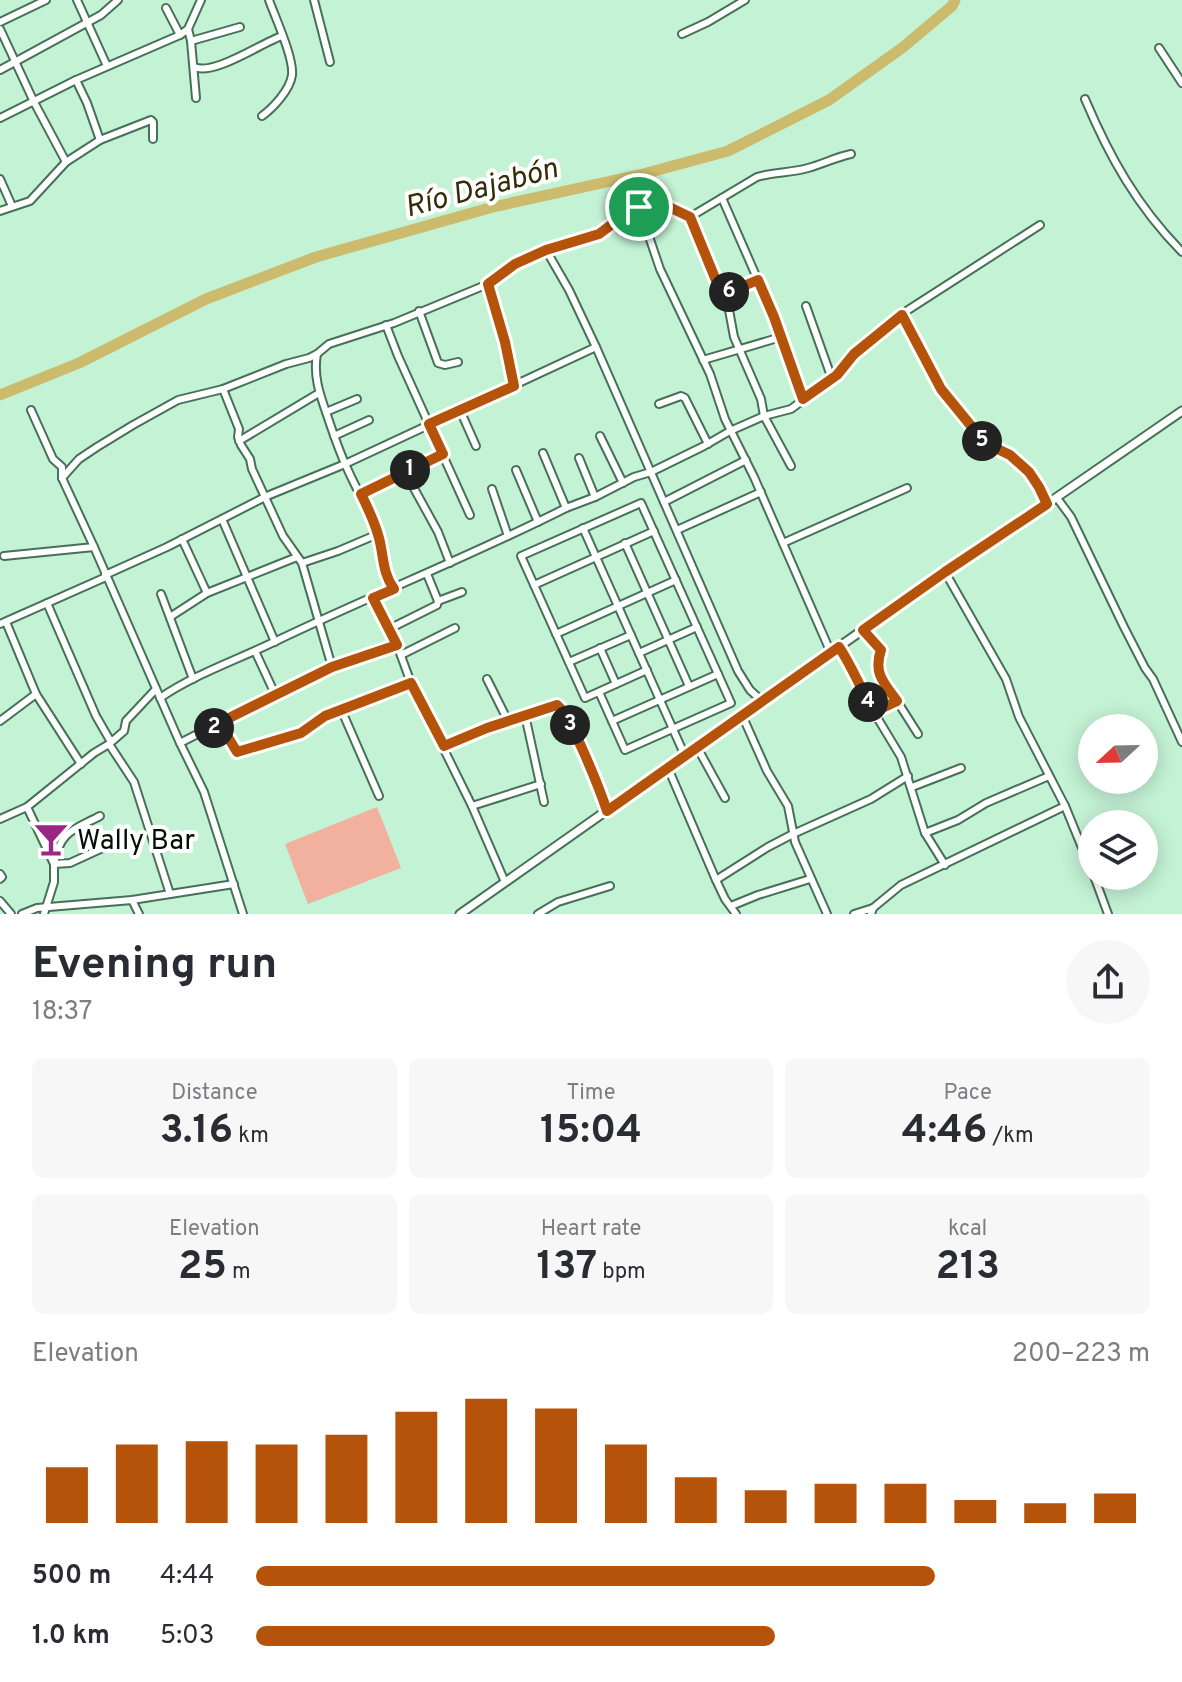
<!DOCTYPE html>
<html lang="en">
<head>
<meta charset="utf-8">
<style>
  :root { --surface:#fff; --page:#f7f7f7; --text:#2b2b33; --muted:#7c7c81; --accent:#b45309 }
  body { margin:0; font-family:Overpass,sans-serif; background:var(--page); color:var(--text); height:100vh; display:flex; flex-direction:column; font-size:30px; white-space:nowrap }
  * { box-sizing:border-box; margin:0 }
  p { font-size:26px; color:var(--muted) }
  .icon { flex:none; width:44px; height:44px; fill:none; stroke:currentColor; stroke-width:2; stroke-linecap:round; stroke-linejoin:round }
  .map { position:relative; height:914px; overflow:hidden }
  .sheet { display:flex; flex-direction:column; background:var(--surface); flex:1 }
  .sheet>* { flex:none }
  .needle { width:52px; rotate:248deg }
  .tools { position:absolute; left:1078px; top:714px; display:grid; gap:16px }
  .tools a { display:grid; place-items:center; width:80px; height:80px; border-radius:50%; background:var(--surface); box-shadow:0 4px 20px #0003; font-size:40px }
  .pin { position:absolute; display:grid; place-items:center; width:68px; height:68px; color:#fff; margin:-34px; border:4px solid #fff; border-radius:50%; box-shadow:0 2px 8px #0007 }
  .km { position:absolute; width:40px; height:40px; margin:-20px; border-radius:50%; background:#222; color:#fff; font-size:22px; line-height:40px; text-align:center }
  .round { display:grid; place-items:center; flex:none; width:84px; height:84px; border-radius:42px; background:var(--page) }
  .overview { display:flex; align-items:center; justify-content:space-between; height:136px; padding:0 32px }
  h1 { font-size:44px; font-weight:700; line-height:60px }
  .stats { display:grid; grid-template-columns:repeat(3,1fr); gap:12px; height:136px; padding:8px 32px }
  .stats div { display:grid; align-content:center; border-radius:12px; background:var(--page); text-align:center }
  .stats b { font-size:40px; font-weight:700 }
  .stats small { font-size:22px; font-weight:400 }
  .stats p { font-size:22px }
  .chart { height:224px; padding:16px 32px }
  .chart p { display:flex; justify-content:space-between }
  .chart svg { width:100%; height:144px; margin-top:8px; stroke:var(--accent); stroke-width:6 }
  ul { padding:0 32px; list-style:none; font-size:26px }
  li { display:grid; grid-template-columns:128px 96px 1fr; align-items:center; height:60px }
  li i { height:20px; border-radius:10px; background:var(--accent) }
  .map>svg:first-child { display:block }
  .green { fill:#f1b19e }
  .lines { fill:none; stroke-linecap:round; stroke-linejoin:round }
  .river { stroke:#ccbb6c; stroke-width:11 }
  .minor-casing { stroke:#477058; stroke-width:10 }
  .tertiary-casing { stroke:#477058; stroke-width:11 }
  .minor { stroke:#fff; stroke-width:6 }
  .tertiary { stroke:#fff; stroke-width:7 }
  .route-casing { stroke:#fff; stroke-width:16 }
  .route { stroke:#b45309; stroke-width:10 }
  .labels { text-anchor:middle; stroke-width:8; stroke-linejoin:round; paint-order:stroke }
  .poi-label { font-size:28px; fill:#020f06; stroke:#fff; text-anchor:start }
  .water-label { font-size:30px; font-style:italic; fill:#342c08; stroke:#fff }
</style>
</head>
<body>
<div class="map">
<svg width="1182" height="914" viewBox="0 0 1182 914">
  <rect width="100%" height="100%" fill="#c4f2d5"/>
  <path class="green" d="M377,807l24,61 -93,36 -23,-60z"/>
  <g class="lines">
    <path class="river" d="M0,395l79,-32 127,-64 110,-42 177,-50 150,-33 85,-23 101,-51 73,-52 50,-42 3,-6"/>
    <g class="minor-casing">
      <g id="minor">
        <path d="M77,0l30,66"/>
        <path d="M314,0l16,62"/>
        <path d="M166,8l14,27"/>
        <path d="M0,22l46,-22"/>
        <path d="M0,29l34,73 32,60"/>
        <path d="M188,29l3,12 5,57"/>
        <path d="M682,34l26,-12 37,-22"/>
        <path d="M191,41l49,-14"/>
        <path d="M1159,48l23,35"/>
        <path d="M194,67c20,9 67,-24 88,-31"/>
        <path d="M0,70l101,-55 17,-15"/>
        <path d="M76,80l11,23 13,37"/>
        <path d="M1085,99c25,59 52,107 97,153"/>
        <path d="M262,116c11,-8 28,-26 30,-41 2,-17 -17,-58 -23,-75"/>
        <path d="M0,118l76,-38 104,-45 8,-6 13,-29"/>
        <path d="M0,179l12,27"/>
        <path d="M722,198l52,119 29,82"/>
        <path d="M639,207l21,62 50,105 15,45 29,58 77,176"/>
        <path d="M0,211l30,-10 36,-39 34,-22 51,-20 2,2v17"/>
        <path d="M690,217l39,93 5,27 27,62 3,17 27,50"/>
        <path d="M546,250l23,40 27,57 142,324 12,19 12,11"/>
        <path d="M488,284l6,26 11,32 9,44"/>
        <path d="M722,295l36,-15"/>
        <path d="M806,306l26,73"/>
        <path d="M419,311l19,52 7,2 13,-3"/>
        <path d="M902,315l39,74 44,54 25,12 19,17 10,15 8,17"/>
        <path d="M386,325l12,31 72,159"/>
        <path d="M317,354c-4,22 3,41 10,61 6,18 12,36 20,53 9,21 21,40 30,62 8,21 2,39 17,59"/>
        <path d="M703,360l78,-23"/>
        <path d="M223,389l16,40 -1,8 3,8 9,14 2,10 31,67 19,27 30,104"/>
        <path d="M659,404l22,-8 4,2 23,46"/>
        <path d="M31,410l22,49 9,8v11l32,69 86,196 24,49 39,122"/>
        <path d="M460,410l16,36"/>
        <path d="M326,412l31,-13"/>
        <path d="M334,436l35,-16"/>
        <path d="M600,436l23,47"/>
        <path d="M239,441l80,-48"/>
        <path d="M543,453l23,55"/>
        <path d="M579,458l16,39"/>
        <path d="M516,470l22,52"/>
        <path d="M405,472l33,60 12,31"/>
        <path d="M62,478l17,-19 18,-12 36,-22 45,-25 45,-11 63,-25 23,-6 8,-4 12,-10 65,-21 94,-39 27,-20 25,-11 65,-22 26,-21 18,-5h10l10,2 21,10 67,-40c16,-5 34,-4 51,-9 15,-4 28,-11 43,-14"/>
        <path d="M492,489l16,47"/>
        <path d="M361,494l82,-40"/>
        <path d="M1057,498l14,19 53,110 21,41 8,11 29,63"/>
        <path d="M664,502l82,-42"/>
        <path d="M222,519l53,123"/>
        <path d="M583,528l102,228"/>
        <path d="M677,530l84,-38"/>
        <path d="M182,539l25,54"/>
        <path d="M625,543l64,143"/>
        <path d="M783,543l124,-55"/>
        <path d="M4,556l90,-9"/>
        <path d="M302,563l36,-12 40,-17"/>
        <path d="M945,572l61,107 13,38 46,89 27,66"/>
        <path d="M105,575l62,-28 100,-51 78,-32 251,-117"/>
        <path d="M534,585l120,-54"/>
        <path d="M161,594l32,85"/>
        <path d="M373,598l24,47 14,38 61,123 33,76"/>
        <path d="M438,601l24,-9"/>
        <path d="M47,603l49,113 15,26"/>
        <path d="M170,617l37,-24 90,-36"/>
        <path d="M6,622l30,72 45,70"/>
        <path d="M0,624l106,-47"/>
        <path d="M389,629l48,-24 1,-4 -11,-27"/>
        <path d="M863,630l18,20 -4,14 1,7 40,63"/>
        <path d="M556,634l120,-54"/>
        <path d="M839,647l36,67"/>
        <path d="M600,648l16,36"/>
        <path d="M639,653l58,-26"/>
        <path d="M401,655l54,-27"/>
        <path d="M569,662l62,-27"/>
        <path d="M487,679l21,42"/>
        <path d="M599,692l26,58 106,-47 -90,-200 -120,53 64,142 62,-28"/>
        <path d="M275,694l57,-27 65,-22"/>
        <path d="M160,698c35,-24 77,-38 116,-57 96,-46 195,-85 290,-133l29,-11 39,-20 17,-5 53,-26 26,-15 34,-15 27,-7 46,-34 17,-21 54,-44 132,-85"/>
        <path d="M897,701l-19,9 -3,4 26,43 24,76 20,32"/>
        <path d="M341,709l38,87"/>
        <path d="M525,715l19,87"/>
        <path d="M742,715l25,56 21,35 7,36 32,72"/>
        <path d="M0,721l36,-27"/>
        <path d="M612,721l106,-47"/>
        <path d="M211,727l12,2 14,23 64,-19 24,-17 86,-33"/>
        <path d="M180,743l95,-49 -20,-43"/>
        <path d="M109,744l25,38 36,112"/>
        <path d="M444,746l43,-18 70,-23c15,11 43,85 50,106"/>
        <path d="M697,747l28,51"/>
        <path d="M668,768l48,112 9,19 11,15"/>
        <path d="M912,787l49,-19"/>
        <path d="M472,806l69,-22"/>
        <path d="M27,807l27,57v18l-10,32"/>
        <path d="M100,816c-27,14 -40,15 -46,48l16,-1 48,-22"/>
        <path d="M0,819l27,-12 67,-54 15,-9 15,-13 2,-10 30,-32"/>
        <path d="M925,833l33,-13 28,-17 63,-27"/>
        <path d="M0,874l2,3 -2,2"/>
        <path d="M1094,876l14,38"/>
        <path d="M716,880l52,-33 25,-13 78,-35 37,-23"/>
        <path d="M132,900l7,14"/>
        <path d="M0,901l11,13"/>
        <path d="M731,906l27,-11 52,-16"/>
        <path d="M22,914l15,-6 95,-8 102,-16"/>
        <path d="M538,914l20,-12 52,-16"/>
        <path d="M854,914l19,-6"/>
        <path d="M871,914l2,-6 28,-23 164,-79"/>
      </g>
    </g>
    <g class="tertiary-casing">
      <path id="tertiary" d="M460,914l485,-342 102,-68 135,-93"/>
    </g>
    <use href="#minor" class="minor"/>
    <use href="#tertiary" class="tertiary"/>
  </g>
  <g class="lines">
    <g class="route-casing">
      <path id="route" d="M649,205l20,2 21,10 32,78 36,-15 16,37 29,82 34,-24 17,-21 48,-39 39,74 44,54 25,12 19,17 10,15 8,17 -102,68 -82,58 18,20c-8,23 3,33 16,51l-19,9 -3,4c-13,-22 -22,-46 -36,-67l-232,164c-7,-21 -36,-95 -50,-106l-70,23 -43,18 -33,-63 -86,33 -24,17 -64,19 -14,-23 -12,-2 121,-60 65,-22 -24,-47 21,-9c-12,-17 -10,-32 -15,-51 -4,-15 -11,-30 -18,-44l82,-40 -14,-30 85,-38 -9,-44 -17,-58 27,-20 31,-14 53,-16 32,-24z"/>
    </g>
    <use href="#route" class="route"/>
  </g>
  <defs>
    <g id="bar-bare" transform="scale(2.76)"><path d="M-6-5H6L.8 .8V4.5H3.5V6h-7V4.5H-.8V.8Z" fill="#9a2783" stroke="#fff" stroke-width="2.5" paint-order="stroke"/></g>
  </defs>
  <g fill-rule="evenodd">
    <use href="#bar-bare" x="51" y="839"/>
  </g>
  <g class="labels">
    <g class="poi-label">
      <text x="77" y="849">Wally Bar</text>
    </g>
    <g class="water-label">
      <text transform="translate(481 187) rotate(-15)" y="10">Río Dajabón</text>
    </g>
  </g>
</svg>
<div class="tools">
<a><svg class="needle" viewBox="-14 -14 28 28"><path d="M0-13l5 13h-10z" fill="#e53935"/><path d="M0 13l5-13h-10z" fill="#7c7c81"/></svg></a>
<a><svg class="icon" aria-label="layers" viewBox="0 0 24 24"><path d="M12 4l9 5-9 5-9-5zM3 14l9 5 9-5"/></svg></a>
</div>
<div class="pin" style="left:639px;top:207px;background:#1e9e55"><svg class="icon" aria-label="arrive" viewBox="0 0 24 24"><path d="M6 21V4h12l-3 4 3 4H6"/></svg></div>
<b class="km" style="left:410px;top:470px">1</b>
<b class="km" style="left:214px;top:728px">2</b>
<b class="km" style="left:570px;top:725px">3</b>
<b class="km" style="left:868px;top:702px">4</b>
<b class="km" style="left:982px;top:441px">5</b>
<b class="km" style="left:729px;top:292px">6</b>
</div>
<section class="sheet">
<div class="overview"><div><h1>Evening run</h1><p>18:37</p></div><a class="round"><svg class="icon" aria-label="share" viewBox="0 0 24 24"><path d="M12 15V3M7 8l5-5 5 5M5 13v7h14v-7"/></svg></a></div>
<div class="stats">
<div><p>Distance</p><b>3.16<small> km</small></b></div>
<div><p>Time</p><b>15:04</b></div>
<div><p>Pace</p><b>4:46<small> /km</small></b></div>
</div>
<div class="stats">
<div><p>Elevation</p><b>25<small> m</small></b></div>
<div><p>Heart rate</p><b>137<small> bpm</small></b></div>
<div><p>kcal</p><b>213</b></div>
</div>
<div class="chart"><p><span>Elevation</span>200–223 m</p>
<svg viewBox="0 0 160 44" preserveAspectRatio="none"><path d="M5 44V27M15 44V20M25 44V19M35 44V20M45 44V17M55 44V10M65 44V6M75 44V9M85 44V20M95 44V30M105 44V34M115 44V32M125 44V32M135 44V37M145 44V38M155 44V35"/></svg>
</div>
<ul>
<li><b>500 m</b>4:44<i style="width:76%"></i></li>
<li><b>1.0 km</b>5:03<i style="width:58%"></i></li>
</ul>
</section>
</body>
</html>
